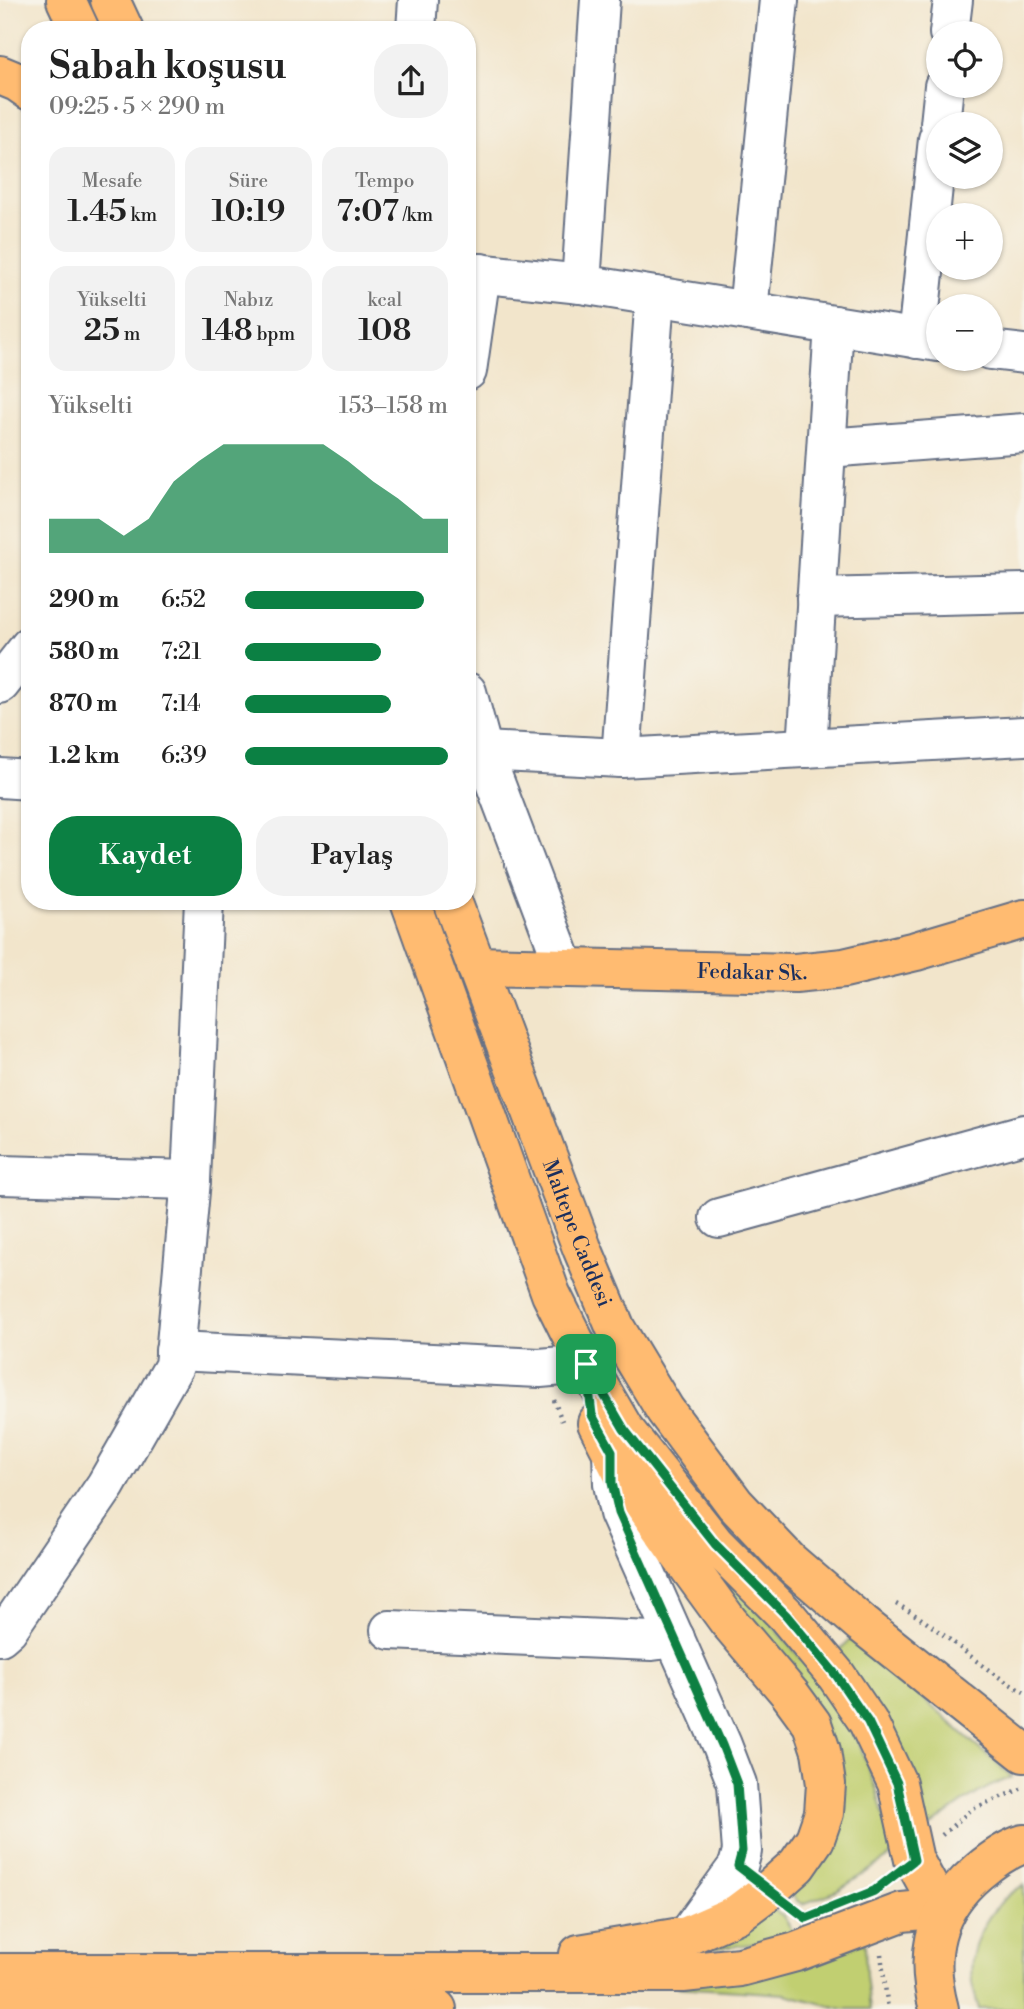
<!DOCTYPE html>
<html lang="tr">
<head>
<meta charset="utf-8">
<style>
  :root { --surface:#fff; --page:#f2f2f2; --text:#222; --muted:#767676; --accent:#0b8043 }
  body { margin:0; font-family:"Libre Bodoni",serif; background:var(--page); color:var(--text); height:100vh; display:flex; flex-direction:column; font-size:26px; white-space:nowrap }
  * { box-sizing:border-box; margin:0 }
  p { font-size:23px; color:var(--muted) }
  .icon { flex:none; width:38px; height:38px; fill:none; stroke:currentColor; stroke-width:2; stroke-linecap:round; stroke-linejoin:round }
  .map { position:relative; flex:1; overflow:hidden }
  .drawer { position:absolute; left:21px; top:21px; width:455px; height:889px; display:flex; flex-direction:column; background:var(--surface); border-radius:28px; box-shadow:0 2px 5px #0004 }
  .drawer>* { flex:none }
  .fabs { position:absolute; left:926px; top:21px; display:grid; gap:14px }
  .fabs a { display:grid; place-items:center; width:77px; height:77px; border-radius:50%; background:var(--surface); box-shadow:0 2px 5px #0004; font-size:35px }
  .pin { position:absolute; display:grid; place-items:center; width:60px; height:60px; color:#fff; margin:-30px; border-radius:14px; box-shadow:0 4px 10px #0006 }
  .round { display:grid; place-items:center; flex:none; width:74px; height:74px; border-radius:28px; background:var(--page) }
  .headline { display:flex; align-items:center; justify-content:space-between; height:119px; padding:0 28px }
  h1 { font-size:38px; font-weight:600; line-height:52px }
  .figures { display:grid; grid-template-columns:repeat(3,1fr); gap:10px; height:119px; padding:7px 28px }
  .figures div { display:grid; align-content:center; border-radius:18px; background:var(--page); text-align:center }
  .figures b { font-size:30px; font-weight:600 }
  .figures small { font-size:19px; font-weight:400 }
  .figures p { font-size:19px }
  .chart { height:196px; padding:14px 28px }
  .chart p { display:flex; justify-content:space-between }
  .chart svg { width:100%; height:126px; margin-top:7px; fill:var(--accent); opacity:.7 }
  .cta { display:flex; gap:14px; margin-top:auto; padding:14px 28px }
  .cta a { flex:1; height:80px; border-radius:28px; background:var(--accent); color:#fff; font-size:28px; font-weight:600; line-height:80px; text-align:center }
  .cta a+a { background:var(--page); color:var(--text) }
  ul { padding:0 28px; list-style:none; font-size:23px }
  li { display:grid; grid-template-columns:112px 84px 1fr; align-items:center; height:52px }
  li i { height:18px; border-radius:9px; background:var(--accent) }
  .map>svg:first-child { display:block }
  .green { fill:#c1cf71; stroke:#6e7f68; stroke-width:2 }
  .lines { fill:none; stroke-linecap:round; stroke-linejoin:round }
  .minor-casing { stroke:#666f84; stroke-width:42 }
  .major-casing { stroke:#666f84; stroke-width:42 }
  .path { stroke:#666f84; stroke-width:4.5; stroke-dasharray:2 5; stroke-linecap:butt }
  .minor { stroke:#fff; stroke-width:38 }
  .major { stroke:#ffbb71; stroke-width:38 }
  .route-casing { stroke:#fff; stroke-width:14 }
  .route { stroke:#0b8043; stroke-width:9 }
  .labels { text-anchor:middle; stroke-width:6; stroke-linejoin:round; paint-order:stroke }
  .street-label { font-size:21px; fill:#1b2f5e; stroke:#f7f3e8 }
</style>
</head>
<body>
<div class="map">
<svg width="1024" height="2009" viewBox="0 0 1024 2009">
  <rect width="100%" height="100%" fill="#f7f3e8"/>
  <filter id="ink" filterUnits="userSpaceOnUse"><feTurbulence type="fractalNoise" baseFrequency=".0143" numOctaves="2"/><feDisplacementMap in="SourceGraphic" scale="14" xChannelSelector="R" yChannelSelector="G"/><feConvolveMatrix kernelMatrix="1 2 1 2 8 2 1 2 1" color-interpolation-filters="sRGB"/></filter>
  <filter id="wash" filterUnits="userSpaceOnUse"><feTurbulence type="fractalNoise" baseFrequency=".00686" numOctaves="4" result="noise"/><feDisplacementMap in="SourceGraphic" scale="28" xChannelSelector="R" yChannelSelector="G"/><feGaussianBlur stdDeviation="1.57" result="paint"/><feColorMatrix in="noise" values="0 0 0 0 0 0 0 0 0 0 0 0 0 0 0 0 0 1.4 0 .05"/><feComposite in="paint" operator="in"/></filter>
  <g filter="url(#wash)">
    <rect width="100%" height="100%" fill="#f2e5cb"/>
    <g class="green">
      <path d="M665,1521l95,89 44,52 54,79 18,47 18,66 -57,37 -34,13 -6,-3 -8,-11 54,-99z"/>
      <path d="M853,1637l159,140c-33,12 -59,32 -86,53l-89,-178z"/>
      <path d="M1024,1885v124h-45c-2,-9 -6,-18 -7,-27 -5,-39 19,-79 52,-97z"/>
      <path d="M769,1907l14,9 11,17 -42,11 -56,7z"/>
      <path d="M865,1943l1,32 4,34h-27l-58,-15 -108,-7z"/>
    </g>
  </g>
  <g filter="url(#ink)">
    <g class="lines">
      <g class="minor-casing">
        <g id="minor">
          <path d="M416,30l2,-30"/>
          <path d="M949,33l4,-33"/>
          <path d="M940,124l4,-38"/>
          <path d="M467,272l114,12 357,58"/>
          <path d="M581,284l19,-284"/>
          <path d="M748,311l31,-311"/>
          <path d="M917,339l21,-200"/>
          <path d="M990,350l34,4"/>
          <path d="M467,371l14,-98"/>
          <path d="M827,448l197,-15"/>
          <path d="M816,598l208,-5"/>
          <path d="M0,684l30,-38"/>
          <path d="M467,692l16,59 82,217"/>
          <path d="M807,748l27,-423"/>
          <path d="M483,751l138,7 403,-22"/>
          <path d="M621,758l34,-462"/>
          <path d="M0,778l30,2"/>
          <path d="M0,1175l191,5"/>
          <path d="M719,1218l305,-84"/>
          <path d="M175,1351l365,17 46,-4"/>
          <path d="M612,1451l1,33 6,29 103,232 15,39 5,67 -4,15 -51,70"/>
          <path d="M390,1630l262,11 23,-3"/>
          <path d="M0,1636l8,-7 98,-144 68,-119 17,-186 13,-279"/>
        </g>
      </g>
      <g class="major-casing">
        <g id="major">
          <path d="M66,0l14,30"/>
          <path d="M110,0l14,30"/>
          <path d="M0,75l17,7 13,9"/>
          <path d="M410,901l141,393 35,70 38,65 91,115 71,71 50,60 32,47 29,61 17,77 29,53"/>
          <path id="s1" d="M452,901l130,347 34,81 49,81 70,94 55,58 72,62 162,129"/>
          <path id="s2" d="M476,966l319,7 49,-5 72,-17 108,-32"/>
          <path d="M579,1954l108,-18 50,-22 32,-24 28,-25 18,-26 9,-26 2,-29 -5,-33 -9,-27 -22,-30 -62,-73 -51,-70 -54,-77 -26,-51"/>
          <path d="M0,1973h683l57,-6 56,-15 106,-40 21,-2 20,3"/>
          <path d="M0,2005l437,4"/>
          <path d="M939,2009c-15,-54 -5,-100 39,-137 13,-11 29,-23 46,-28"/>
        </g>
      </g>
      <g class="path">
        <path d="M554,1400l8,21"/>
        <path d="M896,1604c46,23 81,64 128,88"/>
        <path d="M942,1835l30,-26 51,-21"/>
        <path d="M881,1954l7,55"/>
      </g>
      <use href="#minor" class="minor"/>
      <use href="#major" class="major"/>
    </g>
  </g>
  <g class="lines" filter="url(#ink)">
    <g class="route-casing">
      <path id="route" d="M586,1364l38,65 91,115 71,71 50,60 32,47 29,61 17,77 -40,31 -68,27 -68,-52 4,-15 -5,-67 -15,-39 -103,-232 -7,-30v-32l-20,-36z"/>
    </g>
    <use href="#route" class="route"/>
  </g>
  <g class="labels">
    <g class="street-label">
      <text dy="7" stroke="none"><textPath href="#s2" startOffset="276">Fedakar Sk.</textPath></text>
      <text dy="7" stroke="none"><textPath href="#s1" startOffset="355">Maltepe Caddesi</textPath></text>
    </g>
  </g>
</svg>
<div class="fabs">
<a><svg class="icon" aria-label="locate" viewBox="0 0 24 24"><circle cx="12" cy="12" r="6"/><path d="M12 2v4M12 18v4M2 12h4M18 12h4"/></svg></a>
<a><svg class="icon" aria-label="layers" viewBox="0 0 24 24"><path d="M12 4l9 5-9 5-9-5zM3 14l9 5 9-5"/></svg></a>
<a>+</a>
<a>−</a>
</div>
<div class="pin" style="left:586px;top:1364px;background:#1e9e55"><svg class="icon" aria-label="arrive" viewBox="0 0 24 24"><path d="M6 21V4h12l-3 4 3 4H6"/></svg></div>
<section class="drawer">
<div class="headline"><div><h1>Sabah koşusu</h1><p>09:25 · 5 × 290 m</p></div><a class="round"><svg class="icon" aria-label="share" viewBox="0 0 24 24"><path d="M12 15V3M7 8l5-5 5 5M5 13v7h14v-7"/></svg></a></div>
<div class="figures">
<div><p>Mesafe</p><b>1.45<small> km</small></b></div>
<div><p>Süre</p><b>10:19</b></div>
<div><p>Tempo</p><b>7:07<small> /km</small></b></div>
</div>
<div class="figures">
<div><p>Yükselti</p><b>25<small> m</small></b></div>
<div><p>Nabız</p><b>148<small> bpm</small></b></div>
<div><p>kcal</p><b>108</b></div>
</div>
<div class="chart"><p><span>Yükselti</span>153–158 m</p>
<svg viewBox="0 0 160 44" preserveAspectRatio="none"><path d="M0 44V32L10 32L20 32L30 38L40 32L50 19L60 12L70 6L80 6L90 6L100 6L110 6L120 12L130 19L140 25L150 32L160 32V44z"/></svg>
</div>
<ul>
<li><b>290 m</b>6:52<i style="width:88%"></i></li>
<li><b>580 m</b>7:21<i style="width:67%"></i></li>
<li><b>870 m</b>7:14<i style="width:72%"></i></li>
<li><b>1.2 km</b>6:39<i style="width:100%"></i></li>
</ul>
<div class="cta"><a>Kaydet</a><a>Paylaş</a></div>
</section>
</div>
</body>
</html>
